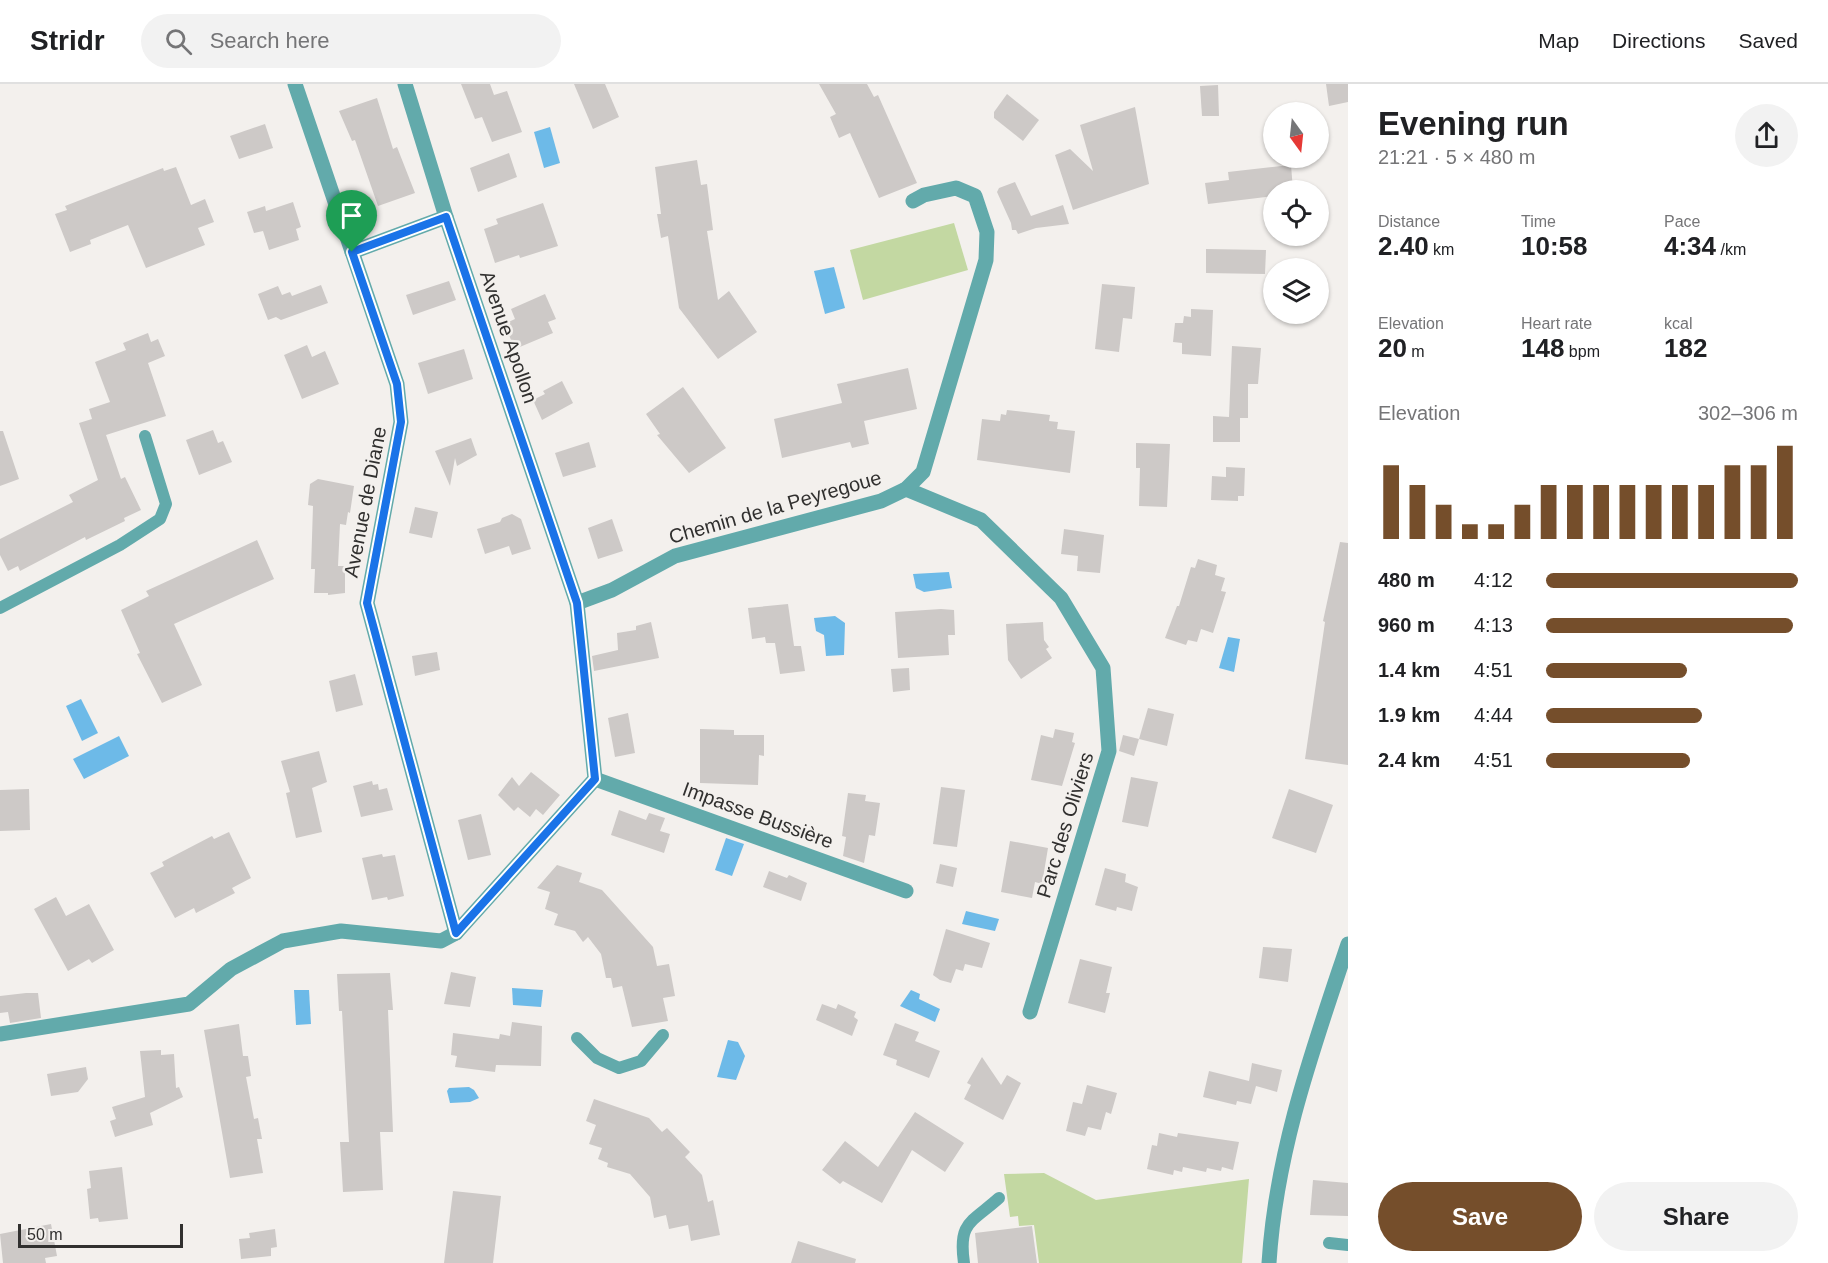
<!DOCTYPE html>
<html lang="en">
<head>
<meta charset="utf-8">
<style>
  :root { --surface:#fff; --page:#f2f2f2; --text:#202124; --muted:#757577; --line:#e0e0e0; --accent:#754e2b }
  body { margin:0; font-family:Helvetica,sans-serif; background:var(--page); color:var(--text); height:100vh; display:flex; flex-direction:column; font-size:22px; white-space:nowrap }
  * { box-sizing:border-box; margin:0 }
  p { font-size:20px; color:var(--muted) }
  .icon { flex:none; width:33px; height:33px; fill:none; stroke:currentColor; stroke-width:2; stroke-linecap:round; stroke-linejoin:round }
  .map { position:relative; flex:1; overflow:hidden }
  .sheet { display:flex; flex-direction:column; background:var(--surface); width:480px }
  .sheet>* { flex:none }
  .needle { width:39px; rotate:165deg }
  .controls { position:absolute; left:1263px; top:18px; display:grid; gap:12px }
  .controls a { display:grid; place-items:center; width:66px; height:66px; border-radius:50%; background:var(--surface); box-shadow:0 2px 4px #0004; font-size:30px }
  .scale { position:absolute; left:18px; bottom:15px; width:165px; box-sizing:border-box; padding-left:6px; border:3px solid #31302f; border-top:0; font-size:16px; line-height:21px; white-space:nowrap; color:#31302f; -webkit-text-stroke:4px #f3f0ed; paint-order:stroke }
  .pin { position:absolute; display:grid; place-items:center; width:51px; height:51px; color:#fff; margin:-62px -26px; border-radius:50% 50% 50% 0; rotate:-45deg; box-shadow:0 0 6px #0007 }
  .pin .icon { rotate:45deg }
  .round { display:grid; place-items:center; flex:none; width:63px; height:63px; border-radius:32px; background:var(--page) }
  .summary { display:flex; align-items:center; justify-content:space-between; height:102px; padding:0 30px }
  h1 { font-size:33px; font-weight:600; line-height:45px }
  .metrics { display:grid; grid-template-columns:repeat(3,1fr); gap:9px; height:102px; padding:6px 30px }
  .metrics div { display:grid; align-content:center }
  .metrics b { font-size:26px; font-weight:600 }
  .metrics small { font-size:16px; font-weight:400 }
  .metrics p { font-size:16px }
  .chart { height:168px; padding:12px 30px }
  .chart p { display:flex; justify-content:space-between }
  .chart svg { width:100%; height:108px; margin-top:6px; stroke:var(--accent); stroke-width:6 }
  .button { display:flex; gap:12px; margin-top:auto; padding:12px 30px }
  .button a { flex:1; height:69px; border-radius:36px; background:var(--accent); color:#fff; font-size:24px; font-weight:600; line-height:69px; text-align:center }
  .button a+a { background:var(--page); color:var(--text) }
  ul { padding:0 30px; list-style:none; font-size:20px }
  li { display:grid; grid-template-columns:96px 72px 1fr; align-items:center; height:45px }
  li i { height:15px; border-radius:8px; background:var(--accent) }
  header { display:flex; align-items:center; gap:36px; box-sizing:border-box; height:84px; padding:0 30px; background:var(--surface); border-bottom:2px solid var(--line) }
  header strong { font-size:28px }
  nav { display:flex; gap:33px; margin-inline-start:auto; font-size:21px }
  .search { width:420px; height:54px; background:var(--page); display:flex; align-items:center; gap:15px; box-sizing:border-box; padding:0 21px; border-radius:33px; color:var(--muted); font-size:22px }
  main { display:flex; flex:1; min-height:0 }
  .map>svg:first-child { display:block }
  .green { fill:#c3d8a2 }
  .water { fill:#6dbae8 }
  .building { fill:#cdc9c7 }
  .lines { fill:none; stroke-linecap:round; stroke-linejoin:round }
  .service { stroke:#62aaab; stroke-width:12 }
  .minor { stroke:#62aaab; stroke-width:15 }
  .tertiary { stroke:#62aaab; stroke-width:15 }
  .route-casing { stroke:#fff; stroke-width:12 }
  .route { stroke:#1a73e8; stroke-width:8 }
  .labels { text-anchor:middle; stroke-width:5; stroke-linejoin:round; paint-order:stroke }
  .street-label { font-size:20px; fill:#31302f; stroke:#f3f0ed }
</style>
</head>
<body>
<header>
<strong>Stridr</strong>
<div class="search"><svg class="icon" aria-label="search" viewBox="0 0 24 24"><circle cx="10" cy="10" r="6"/><path d="M15 15l6 6"/></svg>Search here</div>
<nav><a>Map</a><a>Directions</a><a>Saved</a></nav>
</header>
<main>
<div class="map">
<svg width="1348" height="1179" viewBox="0 0 1348 1179">
  <rect width="100%" height="100%" fill="#f3f0ed"/>
  <g class="green">
    <path d="M954,139l14,47 -105,30 -13,-50z"/>
    <path d="M1044,1089l52,27 153,-21 -7,84h-203l-5,-38 -15,1 -1,-10 -8,1 -6,-43z"/>
  </g>
  <g class="water">
    <path d="M550,43l10,36 -16,5 -10,-36z"/>
    <path d="M834,183l11,41 -20,6 -11,-43z"/>
    <path d="M949,488l3,16 -28,4 -8,-4 -3,-14z"/>
    <path d="M835,532l10,7 -1,32 -18,1 -2,-21 -8,-4 -2,-13z"/>
    <path d="M1228,553l12,2 -6,33 -15,-4z"/>
    <path d="M81,615l17,34 -16,8 -16,-35z"/>
    <path d="M119,652l10,20 -45,23 -11,-20z"/>
    <path d="M726,754l18,6 -12,32 -17,-6z"/>
    <path d="M966,827l33,8 -4,12 -33,-7z"/>
    <path d="M512,904l31,2 -2,17 -28,-2z"/>
    <path d="M294,906h15l2,34 -15,1z"/>
    <path d="M911,906l9,4 -1,5 21,10 -5,13 -35,-16z"/>
    <path d="M728,956l10,2 7,14 -9,24 -19,-3z"/>
    <path d="M469,1003l5,3 5,8 -9,4 -20,1 -3,-12 2,-3z"/>
  </g>
  <g class="building">
    <path d="M461,0h29l4,11 13,-4 15,41 -30,10 -10,-25 -7,2z"/>
    <path d="M574,0h31l14,33 -26,12z"/>
    <path d="M819,0h48l7,13 4,-2 39,88 -38,15 -29,-65 -11,5 -9,-21 6,-3z"/>
    <path d="M1326,0h22v18l-19,4z"/>
    <path d="M1218,1l1,31h-17l-2,-30z"/>
    <path d="M1007,10l32,26 -16,21 -29,-23v-6z"/>
    <path d="M377,14l16,51 4,-2 18,46 -37,13 -23,-66 -3,1 -13,-30z"/>
    <path d="M1135,23l14,77 -76,26 -18,-55 15,-6 23,22 -13,-46z"/>
    <path d="M265,40l8,24 -34,11 -9,-23z"/>
    <path d="M509,69l8,24 -39,15 -8,-24z"/>
    <path d="M697,76l4,25 6,-1 6,46 -6,1 11,69 11,-9 28,41 -39,27 -39,-51 -11,-72 -7,2 -4,-24h4l-6,-47z"/>
    <path d="M1291,81l2,25h-19v6l-66,8 -3,-21 24,-3 -1,-8z"/>
    <path d="M176,83l15,38 14,-6 9,23 -16,6 7,17 -59,23 -18,-43 -38,15 1,4 -21,8 -15,-38 12,-4 -2,-4 98,-38 1,3z"/>
    <path d="M1015,98l16,34 32,-11 6,19 -33,4 -18,6 -2,-4h-4l-1,-7 -14,-31 2,-4z"/>
    <path d="M293,118l8,25 -5,2 3,11 -30,10 -6,-19 -9,2 -7,-21 18,-6 1,5z"/>
    <path d="M543,119l15,43 -38,12 -1,-3 -24,8 -11,-34 14,-5 -2,-5z"/>
    <path d="M1206,165l60,1 -1,24 -59,-1z"/>
    <path d="M449,197l7,19 -43,15 -7,-20z"/>
    <path d="M1102,200l33,3 -3,32 -9,-1 -4,34 -24,-3z"/>
    <path d="M321,201l7,18 -47,17 -5,-3 -8,3 -10,-26 20,-8 4,9 8,-3 2,4z"/>
    <path d="M545,210l11,25 -8,3 5,11 -38,16 -11,-25 11,-5 -4,-10z"/>
    <path d="M1191,225l22,1 -2,46 -29,-2v-11l-9,-1 2,-19h8l1,-7 7,1z"/>
    <path d="M148,249l3,9 7,-3 7,17 -17,7 18,53 -60,19 15,44 4,-2 16,33 -17,8 1,3 -39,19 -1,-3 -65,34 -2,-5 -10,5 -8,-16v-16l73,-37 -4,-7 29,-15 -19,-57 13,-4 -3,-10 21,-7 -15,-40 31,-12 -3,-7z"/>
    <path d="M307,261l5,12 13,-6 14,33 -37,15 -18,-44z"/>
    <path d="M1232,262l29,2 -3,36h-10v34h-8v24h-27v-26l16,1z"/>
    <path d="M464,265l9,30 -45,15 -10,-31z"/>
    <path d="M908,284l9,41 -53,12 5,23 -17,4 -2,-6 -68,16 -8,-39 68,-16 -5,-19z"/>
    <path d="M562,297l11,22 -31,17 -9,-20 12,-6 -2,-3z"/>
    <path d="M683,303l43,61 -37,25 -32,-38 3,-1 -14,-20z"/>
    <path d="M1007,326l43,5 -1,6 9,1 -1,7 18,2 -5,42 -93,-13 5,-41 18,2 1,-7 5,1z"/>
    <path d="M213,346l5,13 5,-2 9,21 -33,13 -13,-35z"/>
    <path d="M0,347h3l16,48 -19,7z"/>
    <path d="M471,354l6,17 -20,11 -2,-8 -5,28 -15,-35z"/>
    <path d="M589,358l7,25 -33,10 -8,-24z"/>
    <path d="M1136,359l34,1 -3,63 -28,-1 1,-38h-4z"/>
    <path d="M1226,383l19,1 -1,28h-6v5l-27,-1 1,-24 14,1z"/>
    <path d="M318,395l36,7 -4,27 -2,-1 -2,13 -6,-1 -2,42h7v27l-17,2v-2h-14l1,-24h-4l2,-63 -5,-1 2,-21z"/>
    <path d="M415,423l23,5 -6,26 -23,-5z"/>
    <path d="M512,430l9,5 10,30 -19,6 -3,-9 -24,8 -8,-25 23,-7 2,-4z"/>
    <path d="M612,435l11,32 -25,8 -10,-31z"/>
    <path d="M1064,445l40,6 -4,38 -23,-2 1,-15 -17,-2z"/>
    <path d="M257,456l17,39 -100,45 28,61 -40,18 -25,-49 3,-1 -19,-43 28,-14 -3,-5z"/>
    <path d="M1340,458l8,1v222l-43,-6 20,-137 -2,-1z"/>
    <path d="M1198,475l19,6 -2,10 10,3 -4,13 5,1 -13,41 -12,-4 -4,13 -9,-2 -2,5 -21,-7 12,-32h2l12,-39 4,1z"/>
    <path d="M788,520l6,42h7l4,25 -25,3 -5,-31h-9l-1,-6 -13,2 -4,-31z"/>
    <path d="M941,525l13,1 1,25h-7l1,20 -51,3 -3,-46z"/>
    <path d="M651,538l8,36 -65,13 -2,-15 26,-6 -1,-17 19,-3v-4z"/>
    <path d="M1043,538l1,18 5,7 -3,2 6,9 -31,21 -13,-19 -2,-36z"/>
    <path d="M437,568l3,18 -25,6 -3,-20z"/>
    <path d="M909,584l1,22 -17,2 -2,-23z"/>
    <path d="M355,590l8,31 -27,7 -7,-31z"/>
    <path d="M1148,624l26,6 -7,32 -28,-7 -5,17 -15,-5 4,-16 16,4z"/>
    <path d="M628,629l7,40 -20,4 -7,-39z"/>
    <path d="M700,645l34,1v5h30v21l-5,-1 -1,30 -58,-2z"/>
    <path d="M1055,645l19,4 -2,9 3,1 -13,43 -31,-6 10,-45 12,3z"/>
    <path d="M319,667l8,31 -15,6 10,44 -26,6 -10,-45 4,-1 -9,-31z"/>
    <path d="M531,688l29,23 -17,20 -7,-6 -6,8 -12,-10 -4,4 -16,-16 14,-18 7,9z"/>
    <path d="M1131,693l27,5 -10,45 -26,-5z"/>
    <path d="M372,697l1,4 5,-1 1,6 8,-2 6,22 -32,7 -8,-31z"/>
    <path d="M941,703l24,3 -8,57 -24,-3z"/>
    <path d="M29,705l1,41 -30,1v-41z"/>
    <path d="M1289,705l44,16 -17,48 -44,-15z"/>
    <path d="M848,709l18,2 -1,6 15,2 -5,33 -6,-1 -5,28 -21,-7 3,-19 -4,-1z"/>
    <path d="M619,726l27,10 3,-7 16,5 -5,13 10,3 -6,19 -53,-18z"/>
    <path d="M481,730l10,41 -23,5 -10,-40z"/>
    <path d="M229,748l22,46 -19,10 3,5 -39,20 -2,-5 -19,10 -25,-45 14,-7 -2,-4 50,-26 2,3z"/>
    <path d="M1010,757l38,7 -6,36 -7,-2 -3,16 -31,-6z"/>
    <path d="M382,770l1,3 12,-2 9,41 -16,4 -1,-3 -15,3 -10,-42z"/>
    <path d="M940,780l17,4 -4,19 -17,-4z"/>
    <path d="M557,781l25,8 -3,9 23,8 51,57 4,19 12,-2 6,32 -12,2 5,23 -36,6 -10,-41 -9,2 -2,-10h-5l-5,-24 -13,-17 -5,5 -8,-11 -21,-6 4,-11 -13,-5 5,-17 -13,-4z"/>
    <path d="M1105,784l21,6 -1,8 13,5 -6,24 -15,-4 -1,4 -21,-6z"/>
    <path d="M769,787l18,7 2,-3 18,8 -6,18 -38,-14z"/>
    <path d="M56,813l10,19 23,-12 25,46 -22,13 -3,-4 -21,12 -34,-62z"/>
    <path d="M946,845l44,14 -8,25 -17,-4 -2,7 -7,-2 -5,14 -11,-3 -7,-5z"/>
    <path d="M1263,863l29,2 -4,33 -29,-4z"/>
    <path d="M1080,875l32,8 -6,26h4l-5,20 -37,-10z"/>
    <path d="M451,888l25,5 -6,30 -26,-3z"/>
    <path d="M390,889l3,37h-5l5,122h-13l3,58 -40,2 -3,-50h9l-7,-131h-3l-2,-37z"/>
    <path d="M26,909h12l3,25 -31,5 -2,-11 -8,1v-17z"/>
    <path d="M822,920l14,5 2,-5 18,8 -2,5 4,3 -6,16 -36,-16z"/>
    <path d="M512,938l30,4 -1,40 -45,-1 -1,7 -40,-5 2,-11 -6,-1 2,-22 46,6 1,-5 10,2z"/>
    <path d="M895,939l24,9 -4,9 25,10 -11,27 -33,-13 1,-5 -14,-5z"/>
    <path d="M239,940l4,32h5l3,20 -5,1 8,42 4,-1 4,21h-5l6,34 -33,5 -26,-148z"/>
    <path d="M161,966v5l13,-1 2,34 3,-1 4,10 -33,16 3,12 -38,12 -5,-16 6,-2 -4,-12 33,-10 -5,-46z"/>
    <path d="M982,973l19,28 6,-10 14,8 -18,37 -39,-21 7,-14 -4,-2z"/>
    <path d="M1252,979l30,7 -5,22 -21,-6 -5,18 -14,-3 -1,4 -33,-8 6,-26 40,10z"/>
    <path d="M86,983l2,12 -10,13 -27,4 -4,-22z"/>
    <path d="M1087,1001l30,8 -6,21 -5,-2 -5,18 -13,-3 -3,9 -19,-5 7,-29 9,2z"/>
    <path d="M594,1015l55,19 13,14 5,-4 23,24 -5,5 17,18 6,27 5,-2 7,35 -29,6 -3,-16 -19,4 -3,-14 -12,3 -4,-21 -20,-23 -23,-7 1,-4 -10,-4 4,-11 -13,-4 7,-19 -10,-4z"/>
    <path d="M915,1028l49,31 -19,29 -33,-22 -30,53 -39,-22 -3,3 -18,-14 23,-29 33,26z"/>
    <path d="M1159,1049l18,4 1,-4 61,9 -6,28 -11,-3 -1,4 -14,-3 -1,4 -23,-5 -1,5 -8,-2 -1,5 -26,-6 5,-24 5,1z"/>
    <path d="M122,1083l6,52 -29,3 -1,-4 -8,1 -3,-30 4,-1 -2,-17z"/>
    <path d="M1313,1096l35,3v33l-38,-1z"/>
    <path d="M453,1107l48,5 -8,67h-49z"/>
    <path d="M51,1140l6,32 -12,2 1,5h-43l-3,-29z"/>
    <path d="M1032,1142l5,37h-59l-3,-30z"/>
    <path d="M275,1145l2,18 -6,1v8l-30,3 -2,-20 11,-1 -1,-5z"/>
    <path d="M798,1157l58,18 -1,4h-64z"/>
  </g>
  <g class="lines">
    <g class="service">
      <path d="M0,524l120,-63 40,-26 6,-15 -21,-68"/>
      <path d="M577,954l20,20 22,10 22,-7 22,-26"/>
      <path d="M1329,1159l19,2"/>
      <path d="M964,1179c-6,-41 7,-40 35,-65"/>
    </g>
    <g class="minor">
      <path d="M295,0l102,300 4,38 -34,181 89,330"/>
      <path d="M352,168l94,-35"/>
      <path d="M906,405l75,31 80,78 42,70 6,83 -79,261"/>
      <path d="M577,519l35,-13 63,-34 206,-55 25,-12 17,-17 63,-212 1,-28 -12,-36 -19,-8 -32,7 -11,6"/>
      <path d="M595,695l311,112"/>
      <path d="M0,950l189,-30 42,-35 52,-28 58,-10 100,10 15,-8 139,-154 -18,-176 -131,-386 -41,-133"/>
    </g>
    <path class="tertiary" d="M1269,1179c7,-112 44,-214 79,-319"/>
  </g>
  <g class="lines">
    <g class="route-casing">
      <path id="route" d="M446,133l131,386 18,176 -139,154 -89,-330 34,-181 -4,-38 -45,-132z"/>
    </g>
    <use href="#route" class="route"/>
  </g>
  <g class="labels">
    <g class="street-label">
      <text transform="translate(509 253) rotate(71)" y="7">Avenue Apollon</text>
      <text transform="translate(365 418) rotate(-79)" y="7">Avenue de Diane</text>
      <text transform="translate(775 423) rotate(-16)" y="7">Chemin de la Peyregoue</text>
      <text transform="translate(758 731) rotate(20)" y="7">Impasse Bussière</text>
      <text transform="translate(1065 741) rotate(-73)" y="7">Parc des Oliviers</text>
    </g>
  </g>
</svg>
<div class="controls">
<a><svg class="needle" viewBox="-14 -14 28 28"><path d="M0-13l5 13h-10z" fill="#e53935"/><path d="M0 13l5-13h-10z" fill="#757577"/></svg></a>
<a><svg class="icon" aria-label="locate" viewBox="0 0 24 24"><circle cx="12" cy="12" r="6"/><path d="M12 2v4M12 18v4M2 12h4M18 12h4"/></svg></a>
<a><svg class="icon" aria-label="layers" viewBox="0 0 24 24"><path d="M12 4l9 5-9 5-9-5zM3 14l9 5 9-5"/></svg></a>
</div>
<div class="scale">50 m</div>
<div class="pin" style="left:352px;top:168px;background:#1e9e55"><svg class="icon" aria-label="arrive" viewBox="0 0 24 24"><path d="M6 21V4h12l-3 4 3 4H6"/></svg></div>
</div>
<section class="sheet">
<div class="summary"><div><h1>Evening run</h1><p>21:21 · 5 × 480 m</p></div><a class="round"><svg class="icon" aria-label="share" viewBox="0 0 24 24"><path d="M12 15V3M7 8l5-5 5 5M5 13v7h14v-7"/></svg></a></div>
<div class="metrics">
<div><p>Distance</p><b>2.40<small> km</small></b></div>
<div><p>Time</p><b>10:58</b></div>
<div><p>Pace</p><b>4:34<small> /km</small></b></div>
</div>
<div class="metrics">
<div><p>Elevation</p><b>20<small> m</small></b></div>
<div><p>Heart rate</p><b>148<small> bpm</small></b></div>
<div><p>kcal</p><b>182</b></div>
</div>
<div class="chart"><p><span>Elevation</span>302–306 m</p>
<svg viewBox="0 0 160 44" preserveAspectRatio="none"><path d="M5 44V14M15 44V22M25 44V30M35 44V38M45 44V38M55 44V30M65 44V22M75 44V22M85 44V22M95 44V22M105 44V22M115 44V22M125 44V22M135 44V14M145 44V14M155 44V6"/></svg>
</div>
<ul>
<li><b>480 m</b>4:12<i style="width:100%"></i></li>
<li><b>960 m</b>4:13<i style="width:98%"></i></li>
<li><b>1.4 km</b>4:51<i style="width:56%"></i></li>
<li><b>1.9 km</b>4:44<i style="width:62%"></i></li>
<li><b>2.4 km</b>4:51<i style="width:57%"></i></li>
</ul>
<div class="button"><a>Save</a><a>Share</a></div>
</section>
</main>
</body>
</html>
